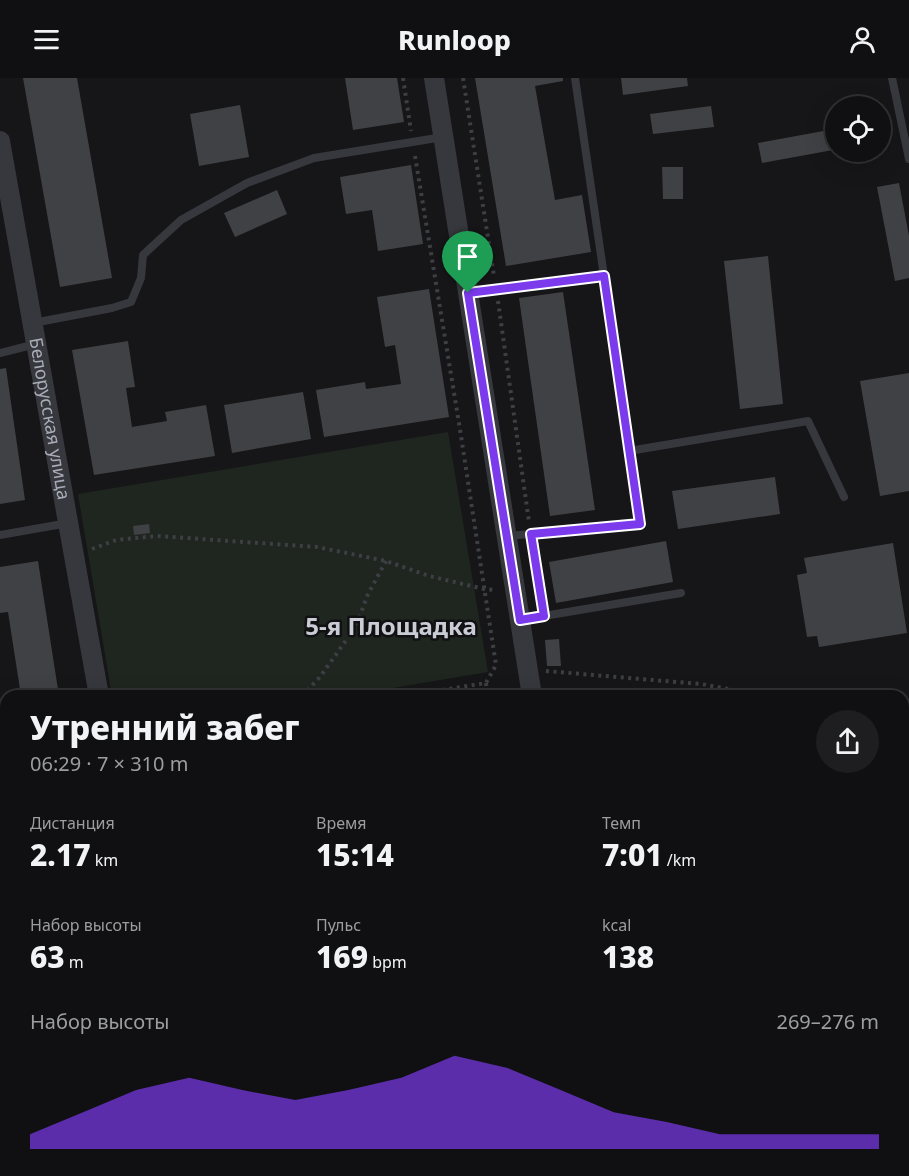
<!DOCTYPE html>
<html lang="ru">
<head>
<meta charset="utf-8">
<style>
  :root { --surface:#101012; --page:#1e1e20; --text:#f1f3f6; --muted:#9c9d9f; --line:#303032; --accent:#7c3aed }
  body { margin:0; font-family:"Noto Sans",sans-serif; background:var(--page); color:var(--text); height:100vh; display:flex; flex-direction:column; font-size:22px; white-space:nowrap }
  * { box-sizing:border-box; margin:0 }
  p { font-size:20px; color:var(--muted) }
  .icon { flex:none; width:33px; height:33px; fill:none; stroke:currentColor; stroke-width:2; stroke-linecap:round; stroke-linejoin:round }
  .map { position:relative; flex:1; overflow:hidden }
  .details { position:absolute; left:0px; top:612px; width:909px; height:486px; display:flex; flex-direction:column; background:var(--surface); border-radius:18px 18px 0 0; box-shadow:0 6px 24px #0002,0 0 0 2px var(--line) }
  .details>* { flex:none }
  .buttons { position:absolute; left:825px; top:18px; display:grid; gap:12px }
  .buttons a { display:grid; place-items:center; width:66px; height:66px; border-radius:50%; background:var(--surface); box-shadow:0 6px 24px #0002,0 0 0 2px var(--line); font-size:30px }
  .pin { position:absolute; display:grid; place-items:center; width:51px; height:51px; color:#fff; margin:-62px -26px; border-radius:50% 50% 50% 0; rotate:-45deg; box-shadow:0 0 6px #0007 }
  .pin .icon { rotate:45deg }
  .round { display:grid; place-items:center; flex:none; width:63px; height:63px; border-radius:32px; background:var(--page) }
  .headline { display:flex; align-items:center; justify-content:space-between; height:102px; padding:0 30px }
  h1 { font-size:33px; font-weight:800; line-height:45px }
  .figures { display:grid; grid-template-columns:repeat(3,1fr); gap:9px; height:102px; padding:6px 30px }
  .figures div { display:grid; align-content:center }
  .figures b { font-size:30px; font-weight:800 }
  .figures small { font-size:16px; font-weight:400 }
  .figures p { font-size:16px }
  .chart { height:168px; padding:12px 30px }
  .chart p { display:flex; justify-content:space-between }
  .chart svg { width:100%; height:108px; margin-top:6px; fill:var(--accent); opacity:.7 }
  header { display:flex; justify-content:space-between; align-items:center; height:78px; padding:0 30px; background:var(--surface); font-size:27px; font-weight:800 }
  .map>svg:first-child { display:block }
  .green { fill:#1e261f }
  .building { fill:#404145 }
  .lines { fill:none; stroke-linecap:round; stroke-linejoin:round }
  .path { stroke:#3d3f44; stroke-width:4; stroke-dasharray:3 4.5; stroke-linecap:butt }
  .service { stroke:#37383d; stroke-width:8 }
  .minor { stroke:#37383d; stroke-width:16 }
  .tertiary { stroke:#37383d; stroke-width:20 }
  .tram { stroke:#4a4c52; stroke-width:1.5 }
  .route-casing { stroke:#fff; stroke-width:12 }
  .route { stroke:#7c3aed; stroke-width:8 }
  .labels { text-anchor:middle; stroke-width:5; stroke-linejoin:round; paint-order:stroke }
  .street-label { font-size:18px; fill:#a8adb8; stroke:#111113 }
  .district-label { font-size:24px; font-weight:bold; fill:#c9ccd4; stroke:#111113 }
</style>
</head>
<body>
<header><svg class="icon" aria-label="menu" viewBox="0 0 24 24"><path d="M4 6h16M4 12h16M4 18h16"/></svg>Runloop<svg class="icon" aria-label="person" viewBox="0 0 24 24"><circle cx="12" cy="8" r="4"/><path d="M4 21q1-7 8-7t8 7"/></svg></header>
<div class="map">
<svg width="909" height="1098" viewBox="0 0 909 1098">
  <rect width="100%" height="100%" fill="#161618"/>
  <path class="green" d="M448,354l40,240 -143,24h-233l-34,-202z"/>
  <g class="building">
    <path d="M23,0h54l35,200 -52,9z"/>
    <path d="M345,0h52l7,44 -51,8z"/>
    <path d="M475,0h88v3l-28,5 20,114 27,-5 9,57 -85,14z"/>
    <path d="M621,0h66l1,8 -65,9z"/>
    <path d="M240,27l9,52 -50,9 -9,-52z"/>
    <path d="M711,28l3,21 -61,7 -3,-20z"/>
    <path d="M829,52l4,20 -71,13 -4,-20z"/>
    <path d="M411,87l12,79 -45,7 -6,-41 -26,4 -6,-37z"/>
    <path d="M662,89h21v32h-20z"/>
    <path d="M899,105l10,53v42l-14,3 -18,-94z"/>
    <path d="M277,112l10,24 -52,23 -11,-24z"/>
    <path d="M768,178l15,148 -43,5 -16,-148z"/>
    <path d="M429,211l20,128 -125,20 -8,-47 49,-8 1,7 35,-5 -6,-39 -10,2 -8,-50z"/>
    <path d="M563,214l32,218 -45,6 -31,-218z"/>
    <path d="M128,263l7,46 -9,1 6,39 35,-6 -2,-9 41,-7 9,51 -121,19 -22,-125z"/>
    <path d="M6,290l19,132 -25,4v-135z"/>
    <path d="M909,295v118l-29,5 -20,-115z"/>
    <path d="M303,314l8,47 -79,14 -8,-48z"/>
    <path d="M775,399l5,37 -102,15 -6,-38z"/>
    <path d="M149,446l1,9 -16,2 -1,-9z"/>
    <path d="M666,463l7,41 -117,21 -7,-41z"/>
    <path d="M893,465l14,90 -88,14 -2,-11 -10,1 -10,-62 10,-2 -3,-15z"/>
    <path d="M38,483l21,135h-38l-13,-84 -8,1v-46z"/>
    <path d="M559,561l2,27h-14l-2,-26z"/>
    <path d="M6,637v35l-6,1v-35z"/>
    <path d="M903,771l6,1v61l-6,-1z"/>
    <path d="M903,985l6,2v43l-6,-1z"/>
    <path d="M59,1092h54l1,6h-54z"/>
    <path d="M263,1092h55v5l-9,1h-45z"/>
    <path d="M744,1092h22l1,6h-22z"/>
  </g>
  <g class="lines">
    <g class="path">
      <path d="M403,0l8,53"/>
      <path d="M463,0l31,198"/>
      <path d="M498,223l31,221"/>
      <path d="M533,470l9,54"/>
      <path d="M92,471l24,-9 41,-4 160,11 69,14 43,15 55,13 12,1"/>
      <path d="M546,593l155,13 65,12"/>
      <path d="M486,605l1,13"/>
      <path d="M302,618l18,-19 36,-51 12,-32 18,-33"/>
      <path d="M405,618l81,-13 10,-18 -37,-242 -44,-267"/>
      <path d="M903,643l6,1"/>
      <path d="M0,685l6,-1"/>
    </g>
    <g class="service">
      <path d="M575,0l29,198"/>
      <path d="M892,0l17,81"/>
      <path d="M468,215l136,-17 36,248 -133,12"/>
      <path d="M33,245l79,-15 19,-6 10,-24 2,-23 38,-35 66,-37 67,-25 129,-21"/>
      <path d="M0,275l36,-9"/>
      <path d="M629,373l179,-30 36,76"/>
      <path d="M0,457l68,-12"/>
      <path d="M520,542l161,-27"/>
      <path d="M30,1092l1,6"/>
      <path d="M355,1092v6"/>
      <path d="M556,1092l1,6"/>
      <path d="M642,1092l1,6"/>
    </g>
    <path class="minor" d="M0,711l6,-1"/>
    <g class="tertiary">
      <path d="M434,0l98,618"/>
      <path id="s1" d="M0,63l99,555"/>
      <path d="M903,683l6,1"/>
      <path d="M181,1092l1,6"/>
    </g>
    <g class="tram">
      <path d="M634,618l28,-2 13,2"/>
      <path d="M903,660l6,1"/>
      <path d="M526,1092l1,6"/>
      <path d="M539,1092l1,6"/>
    </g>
  </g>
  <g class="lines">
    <g class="route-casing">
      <path id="route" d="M604,198l36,248 -109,10 13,82 -24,4 -52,-327z"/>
    </g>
    <use href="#route" class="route"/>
  </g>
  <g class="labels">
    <g class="street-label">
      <text dy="6" stroke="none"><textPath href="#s1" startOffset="282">Белорусская улица</textPath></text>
    </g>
    <g class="district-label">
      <text x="391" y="557">5-я Площадка</text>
    </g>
  </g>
</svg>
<div class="buttons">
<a><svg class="icon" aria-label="locate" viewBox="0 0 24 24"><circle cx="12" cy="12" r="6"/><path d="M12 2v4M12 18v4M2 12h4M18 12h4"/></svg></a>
</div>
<div class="pin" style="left:468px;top:215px;background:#1e9e55"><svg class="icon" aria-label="arrive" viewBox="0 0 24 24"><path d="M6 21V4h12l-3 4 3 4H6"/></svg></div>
<section class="details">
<div class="headline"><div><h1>Утренний забег</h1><p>06:29 · 7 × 310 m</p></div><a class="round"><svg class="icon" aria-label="share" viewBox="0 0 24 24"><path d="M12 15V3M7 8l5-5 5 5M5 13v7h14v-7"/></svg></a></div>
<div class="figures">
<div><p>Дистанция</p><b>2.17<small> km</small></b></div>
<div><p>Время</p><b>15:14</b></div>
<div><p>Темп</p><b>7:01<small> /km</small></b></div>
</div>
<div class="figures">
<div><p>Набор высоты</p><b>63<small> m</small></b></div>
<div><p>Пульс</p><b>169<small> bpm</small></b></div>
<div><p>kcal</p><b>138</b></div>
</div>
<div class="chart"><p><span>Набор высоты</span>269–276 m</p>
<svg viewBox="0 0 160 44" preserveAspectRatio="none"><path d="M0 44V38L10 29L20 20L30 15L40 20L50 24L60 20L70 15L80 6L90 11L100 20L110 29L120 33L130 38L140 38L150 38L160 38V44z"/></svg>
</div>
</section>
</div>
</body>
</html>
